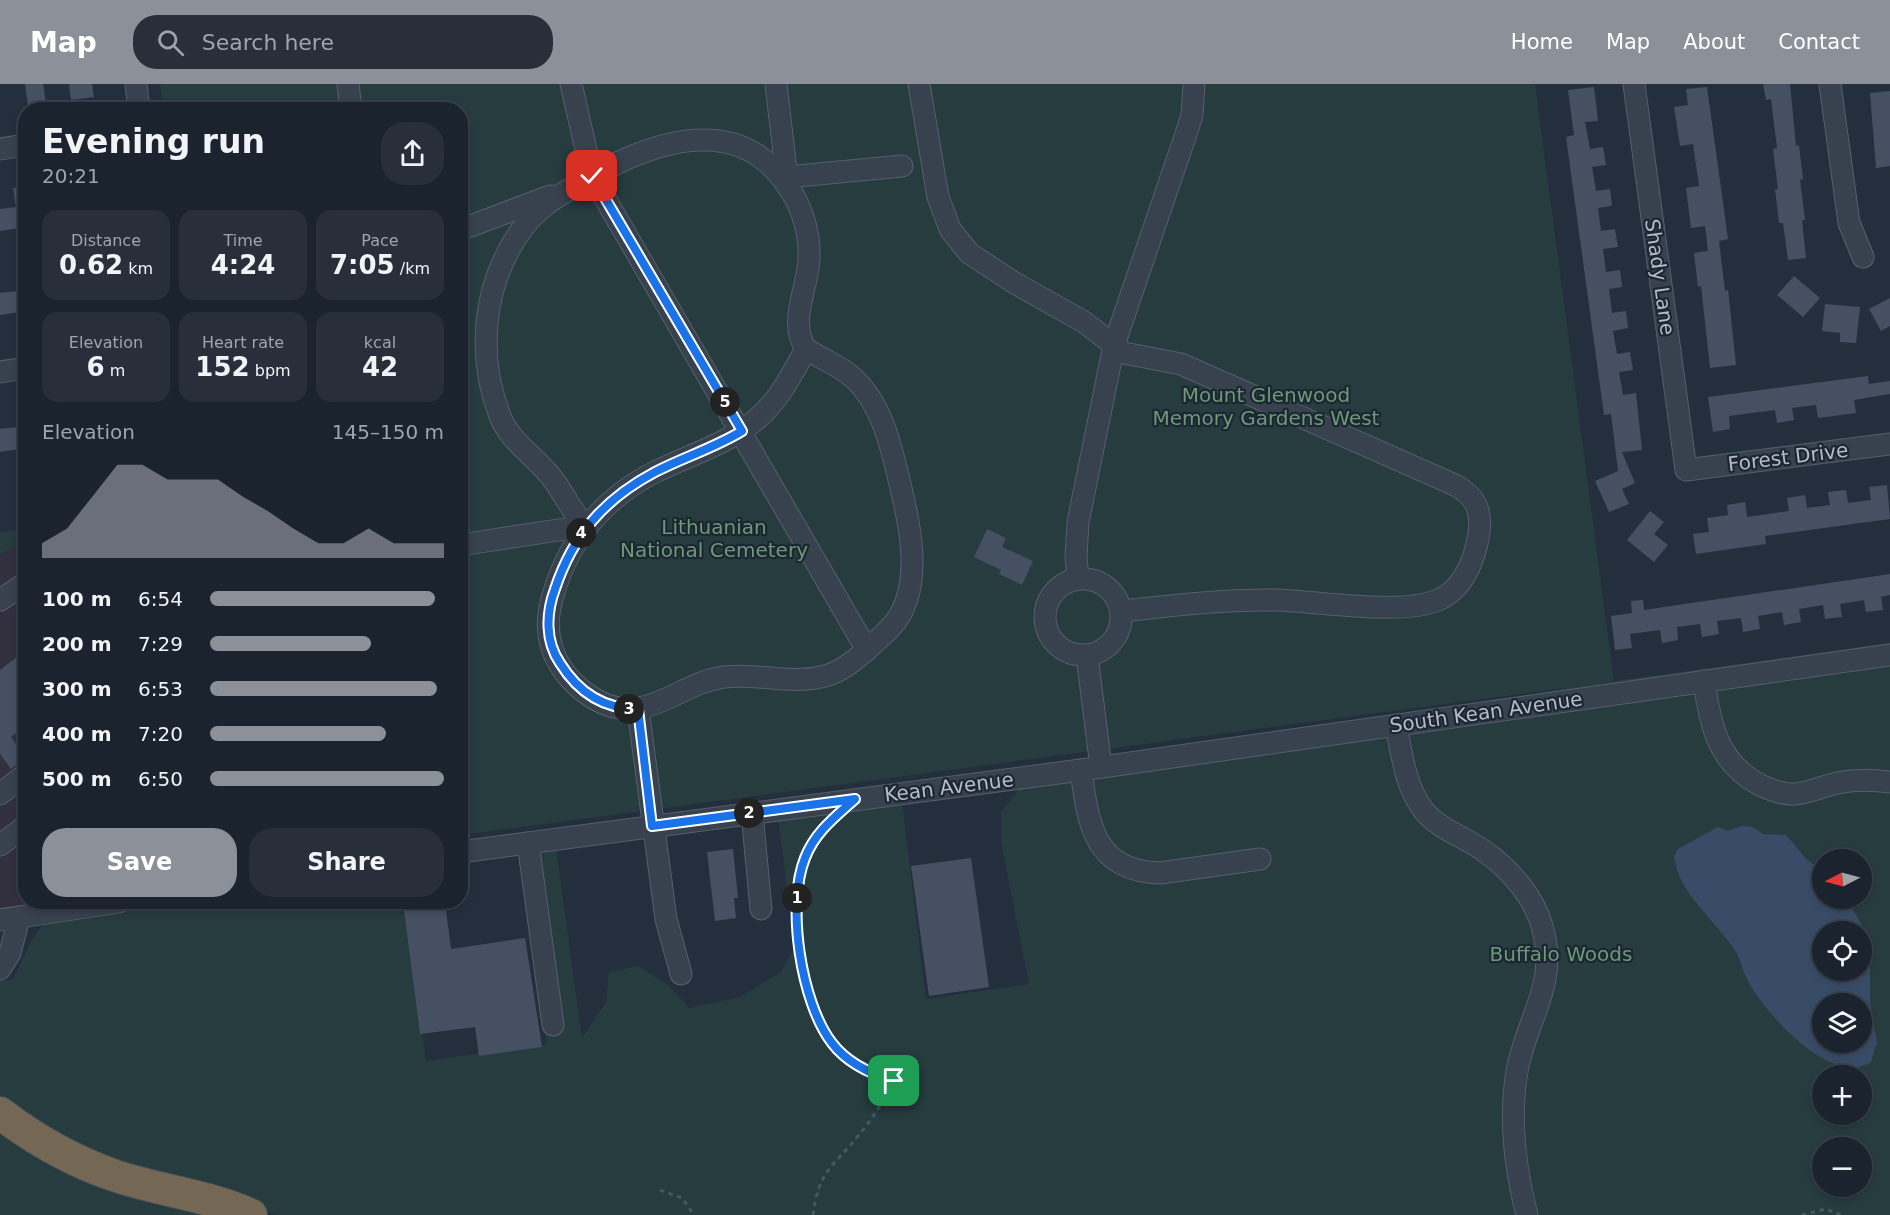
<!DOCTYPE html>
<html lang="en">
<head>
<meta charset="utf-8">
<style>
  :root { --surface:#1b232e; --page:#282f3a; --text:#f1f3f6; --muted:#a0a4aa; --line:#39404a; --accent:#8c9099 }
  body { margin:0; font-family:"DejaVu Sans",sans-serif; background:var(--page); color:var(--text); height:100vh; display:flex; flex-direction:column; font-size:22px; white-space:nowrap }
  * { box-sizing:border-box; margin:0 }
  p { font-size:20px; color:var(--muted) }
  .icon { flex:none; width:33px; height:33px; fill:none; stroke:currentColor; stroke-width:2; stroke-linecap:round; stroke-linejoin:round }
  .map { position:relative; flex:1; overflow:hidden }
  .panel { position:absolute; left:18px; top:18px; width:450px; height:807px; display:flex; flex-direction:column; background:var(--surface); border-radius:24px; box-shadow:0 3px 9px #0003,0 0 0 2px var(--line) }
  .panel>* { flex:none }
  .needle { width:39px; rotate:264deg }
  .tools { position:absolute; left:1812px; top:765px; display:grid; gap:12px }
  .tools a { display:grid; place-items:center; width:60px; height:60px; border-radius:50%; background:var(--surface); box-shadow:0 3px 9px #0003,0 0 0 2px var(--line); font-size:30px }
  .pin { position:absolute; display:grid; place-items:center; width:51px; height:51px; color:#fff; margin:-26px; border-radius:12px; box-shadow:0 3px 9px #0006 }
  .km { position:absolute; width:30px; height:30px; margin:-15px; border-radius:50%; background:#222; color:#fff; font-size:16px; line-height:30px; text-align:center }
  .round { display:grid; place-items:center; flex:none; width:63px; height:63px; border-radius:24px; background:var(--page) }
  .headline { display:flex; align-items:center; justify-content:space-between; height:102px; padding:0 24px }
  h1 { font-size:33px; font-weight:700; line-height:45px }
  .figures { display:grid; grid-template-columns:repeat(3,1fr); gap:9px; height:102px; padding:6px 24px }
  .figures div { display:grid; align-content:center; border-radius:15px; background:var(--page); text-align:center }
  .figures b { font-size:26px; font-weight:700 }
  .figures small { font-size:16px; font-weight:400 }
  .figures p { font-size:16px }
  .chart { height:168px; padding:12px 24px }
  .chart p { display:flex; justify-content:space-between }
  .chart svg { width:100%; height:108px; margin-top:6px; fill:var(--accent); opacity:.7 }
  .button { display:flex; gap:12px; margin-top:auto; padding:12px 24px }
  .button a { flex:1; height:69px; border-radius:24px; background:var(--accent); color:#fff; font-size:24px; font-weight:700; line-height:69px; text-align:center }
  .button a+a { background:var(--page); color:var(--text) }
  ul { padding:0 24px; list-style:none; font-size:20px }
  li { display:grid; grid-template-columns:96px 72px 1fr; align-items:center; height:45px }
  li i { height:15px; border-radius:8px; background:var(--accent) }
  header { display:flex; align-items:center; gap:36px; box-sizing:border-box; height:84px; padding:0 30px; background:var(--accent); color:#fff }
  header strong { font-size:28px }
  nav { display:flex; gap:33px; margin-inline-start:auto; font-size:21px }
  .search { width:420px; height:54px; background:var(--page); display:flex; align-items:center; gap:15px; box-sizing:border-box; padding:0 21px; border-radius:24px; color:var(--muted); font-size:22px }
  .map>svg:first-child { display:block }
  .medical { fill:#32303f }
  .green { fill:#263c3f; fill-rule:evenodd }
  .water { fill:#394c67; fill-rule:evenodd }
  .building { fill:#455162 }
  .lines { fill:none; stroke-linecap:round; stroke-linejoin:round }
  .minor-casing { stroke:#565f6c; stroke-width:23 }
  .highway-casing { stroke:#434c59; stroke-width:34 }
  .path { stroke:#44595c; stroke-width:3; stroke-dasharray:4.5 4.5; stroke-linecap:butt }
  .minor { stroke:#38414e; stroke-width:21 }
  .highway { stroke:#746855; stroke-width:32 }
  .route-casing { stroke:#fff; stroke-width:12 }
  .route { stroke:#1a73e8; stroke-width:8 }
  .labels { text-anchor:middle; stroke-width:4.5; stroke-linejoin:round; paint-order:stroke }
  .street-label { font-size:20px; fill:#b4bcc9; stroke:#1d2633 }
  .park-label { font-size:20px; fill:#6b9a76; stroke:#1d2633 }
</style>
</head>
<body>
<header>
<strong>Map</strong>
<div class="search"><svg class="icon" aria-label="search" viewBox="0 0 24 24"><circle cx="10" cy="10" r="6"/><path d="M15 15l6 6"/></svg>Search here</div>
<nav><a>Home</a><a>Map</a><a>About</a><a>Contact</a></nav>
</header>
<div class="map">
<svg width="1890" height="1131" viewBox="0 0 1890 1131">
  <rect width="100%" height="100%" fill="#242f3e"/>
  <path class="medical" d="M25,456l1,362h34l-60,9v-356z"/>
  <g class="green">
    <path d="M160,0h1375l79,597 276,-38v572h-1615l-38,-16 -86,-20 -151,-72v-126l13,-2 18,-38 14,-20 71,-19h289l21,159 121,-17 -27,-198 35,-5 27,197 24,-36 3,-30 30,-6 30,20 20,22 51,-11 41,-25 14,-26 -18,-135 124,-18 25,206 103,-15 -28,-142v-30l16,-20 -2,-14 -9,1 574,-93 -1119,149 -1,-725 -296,-1zM1822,776h40v38h-40zM1822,848h40v38h-40zM1822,920h40v38h-40zM1822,992h40v38h-40zM1822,1064h40v38h-40z"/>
    <path d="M25,445v11l-25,15v-23z"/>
    <path d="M0,1045l234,86h-234z"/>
  </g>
  <path class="water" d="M1743,742l10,1 10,7 23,1 21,25 15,10v28l25,1 18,32 5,20v51l7,40 -6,20c-39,27 -110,-52 -125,-85 -4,-8 -5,-17 -10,-25 -19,-31 -58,-58 -62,-96l4,-7 40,-22 9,4zM1822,848h40v38h-40zM1822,920h40v38h-40z"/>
  <g class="building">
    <path d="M25,0h18l3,19 -18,3z"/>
    <path d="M69,0h23l2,13 -23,3z"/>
    <path d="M1763,0h27l6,62 3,-1 4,34 -3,1 5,40h-3l4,38 -18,2 -5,-37h-4l-4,-34h3l-5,-40 4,-1 -6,-49 -5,1z"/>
    <path d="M1594,3l4,34 -13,1 5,27 13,-2 3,18 -14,2 4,24 14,-2 2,17 -14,2 3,23 14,-2 3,18 -15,2 3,23 14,-2 2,17 -13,2 3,24 14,-2 2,17 -15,3 4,23 13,-2 3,18 -14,2 4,23 13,-2 6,57 -20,2 13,31 -13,6 7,15 -20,8 -14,-31 23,-10 -7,-57 -7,1 -38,-278 8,-2 -6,-45z"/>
    <path d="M1707,3l21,152 -9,2 6,50 3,-1 8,75 -26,3 -9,-82 -3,1 -4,-34 14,-2 -3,-25 -14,2 -5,-40 13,-2 -6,-42 -13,2 -6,-39 14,-2 -2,-16z"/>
    <path d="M1890,7v75l-14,2 -6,-75z"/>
    <path d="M26,103v40l-26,4v-22l16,-2 -3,-19z"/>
    <path d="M1794,192l26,22 -17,19 -26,-22z"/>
    <path d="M26,206v21l-26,4v-22z"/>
    <path d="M1890,214v28l-9,5 -12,-22z"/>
    <path d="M1825,220l35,3 -4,36 -16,-1v-9l-18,-2z"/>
    <path d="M1868,292l1,8 21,-3v13l-36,6 2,13 -38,5 -2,-13 -24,3 2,12 -17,3 -2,-13 -46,6 1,13 -17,3 -5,-35z"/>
    <path d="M26,342v22l-26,4v-23z"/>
    <path d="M1887,401l3,34 -125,17 1,8 -70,10 -3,-20 16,-2 -2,-14 21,-3 -1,-10 18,-3 2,15 42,-6 -2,-13 18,-3 2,13 23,-3 -2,-13 18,-2 2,13 23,-3 -2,-13z"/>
    <path d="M1650,427l14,11 -10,12 14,11 -14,17 -27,-22z"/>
    <path d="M987,445l19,9 -4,9 31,14 -11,24 -23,-11 2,-4 -27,-13z"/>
    <path d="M1890,490v21l-9,2 2,13 -17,2 -2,-12 -24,4 2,13 -17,2 -2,-14 -24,4 2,13 -17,3 -2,-13 -24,4 2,13 -17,3 -2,-14 -24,3 2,13 -17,3 -2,-13 -23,3 1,13 -16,3 -2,-13 -30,4 2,14 -17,2 -4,-34 21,-3 -1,-12 12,-1 1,10z"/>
    <path d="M26,566v75l-15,12 15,21 -15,11 -11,-15v-84z"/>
    <path d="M733,765l5,49h-4l2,20 -21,3 -8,-69z"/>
    <path d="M971,774l18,129 -60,9 -18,-130z"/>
    <path d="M403,818h42l6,47 74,-11 17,109 -63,9 -4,-29 -55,7z"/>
  </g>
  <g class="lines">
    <g class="minor-casing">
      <g id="minor">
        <path d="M136,0l3,26"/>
        <path d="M348,0l3,26"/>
        <path d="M571,0l21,92 275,474"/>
        <path d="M776,0l12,103"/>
        <path d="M919,0l19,113 12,32 19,24 44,29 71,40 40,31 57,11 274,121c20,11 27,24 24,48 -4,26 -15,56 -41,67 -37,16 -120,1 -163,0 -51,-1 -104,6 -154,11"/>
        <path d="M1634,0l52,386 204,-26"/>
        <path d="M1830,0l19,139 14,34"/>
        <path d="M0,65l26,-4"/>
        <path d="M787,93l115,-11"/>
        <path d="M460,146l90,-34"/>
        <path d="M0,288l26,-4"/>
        <path d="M585,442c-14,-15 -21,-33 -33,-48 -17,-22 -42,-36 -52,-62 -24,-62 -17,-133 22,-187 19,-26 45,-38 72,-54 54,-30 130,-58 180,-6 26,27 39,64 34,100 -4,26 -18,56 -2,80 14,9 30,15 44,26 33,27 43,78 52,118 9,37 18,87 -2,122 -7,12 -17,20 -27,29 -15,14 -32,29 -52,33 -32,7 -65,-4 -97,0 -31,4 -54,25 -85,31 -36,7 -76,-26 -87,-60 -6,-18 -4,-38 2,-56 16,-54 52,-96 103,-121 35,-17 71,-27 101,-53 22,-19 34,-44 48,-69"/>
        <path d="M460,461l125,-19"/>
        <path d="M1078,494l-2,-21 2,-35 36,-177 72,-211 6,-19 2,-31"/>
        <circle cx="1083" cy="533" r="38"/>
        <path d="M0,516l26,-17"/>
        <path d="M1087,572l14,111"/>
        <path d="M1704,597c6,44 14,82 56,104 11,5 23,10 35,9 11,-1 21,-5 31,-8 22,-7 42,-7 64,-4"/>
        <path d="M638,625l28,210 15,55"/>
        <path d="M1396,641c6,30 9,61 28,86 16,19 41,26 60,40 25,17 50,46 58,75 17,58 -15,91 -25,145 -8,47 -2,97 10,144"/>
        <path d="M1081,686c7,54 13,101 79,103l100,-14"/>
        <path d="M0,710l26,-20"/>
        <path d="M752,729l9,96"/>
        <path d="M528,759l25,182"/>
        <path d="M0,761l26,-19"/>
        <path d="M460,768l621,-82 809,-115"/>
        <path d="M0,836l119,-18"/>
        <path d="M0,885l10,-16 9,-35"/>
      </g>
    </g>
    <g class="highway-casing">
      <path id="highway" d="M0,1029c34,26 73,48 113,62 46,16 95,20 138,40"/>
    </g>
    <g class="path">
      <path d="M660,1106l22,8 12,17"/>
      <path d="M813,1131c6,-45 19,-47 45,-79 14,-16 26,-36 36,-55 -23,-7 -47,-18 -62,-38 -28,-36 -41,-118 -34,-163 3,-21 16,-46 32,-59"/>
      <path d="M1802,1131l24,-6 15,6"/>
    </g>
    <use href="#minor" class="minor"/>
    <use href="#highway" class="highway"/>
  </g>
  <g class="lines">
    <g class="route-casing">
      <path id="route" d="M592,92l150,255c-28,17 -58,26 -87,41 -51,27 -82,63 -100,117 -9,24 -10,52 5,74 18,29 44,46 78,46l14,117 203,-27c-20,18 -40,33 -50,59 -19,47 -4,145 27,185 15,20 39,31 62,38"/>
    </g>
    <use href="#route" class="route"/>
  </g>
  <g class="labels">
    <g class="street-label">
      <text transform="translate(1660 193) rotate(82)" y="7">Shady Lane</text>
      <text transform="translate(1788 373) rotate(-7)" y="7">Forest Drive</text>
      <text transform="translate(1486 628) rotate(-8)" y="7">South Kean Avenue</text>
      <text transform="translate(949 703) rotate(-7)" y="7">Kean Avenue</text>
    </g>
    <g class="park-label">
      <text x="1266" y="318">Mount Glenwood<tspan x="1266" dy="23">Memory Gardens West</tspan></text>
      <text x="714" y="450">Lithuanian<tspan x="714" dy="23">National Cemetery</tspan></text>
      <text x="1561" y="877">Buffalo Woods</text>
    </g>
  </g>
</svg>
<div class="tools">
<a><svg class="needle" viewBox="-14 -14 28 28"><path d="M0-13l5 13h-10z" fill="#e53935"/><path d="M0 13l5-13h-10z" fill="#a0a4aa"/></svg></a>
<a><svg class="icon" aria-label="locate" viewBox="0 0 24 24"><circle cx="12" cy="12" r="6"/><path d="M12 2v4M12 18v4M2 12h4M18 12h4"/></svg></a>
<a><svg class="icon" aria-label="layers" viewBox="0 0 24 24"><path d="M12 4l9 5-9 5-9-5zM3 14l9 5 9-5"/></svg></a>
<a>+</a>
<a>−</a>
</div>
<div class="pin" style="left:894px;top:997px;background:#1e9e55"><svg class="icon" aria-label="arrive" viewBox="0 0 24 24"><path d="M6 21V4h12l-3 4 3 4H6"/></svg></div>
<div class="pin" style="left:592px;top:92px;background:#d93025"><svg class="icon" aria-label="check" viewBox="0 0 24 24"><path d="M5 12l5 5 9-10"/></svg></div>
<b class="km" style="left:797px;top:814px">1</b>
<b class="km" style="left:749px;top:729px">2</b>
<b class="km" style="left:629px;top:625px">3</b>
<b class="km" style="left:581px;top:449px">4</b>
<b class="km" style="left:725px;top:318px">5</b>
<section class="panel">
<div class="headline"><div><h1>Evening run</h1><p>20:21</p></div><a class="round"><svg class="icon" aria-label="share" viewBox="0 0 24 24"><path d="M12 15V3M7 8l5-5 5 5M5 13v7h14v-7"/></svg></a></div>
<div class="figures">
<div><p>Distance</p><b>0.62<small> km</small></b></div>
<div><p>Time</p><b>4:24</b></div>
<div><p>Pace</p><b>7:05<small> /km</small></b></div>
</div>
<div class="figures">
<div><p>Elevation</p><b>6<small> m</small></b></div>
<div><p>Heart rate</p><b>152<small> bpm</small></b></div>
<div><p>kcal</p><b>42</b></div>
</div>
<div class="chart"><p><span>Elevation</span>145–150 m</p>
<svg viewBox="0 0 160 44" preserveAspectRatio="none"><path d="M0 44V38L10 32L20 19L30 6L40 6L50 12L60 12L70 12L80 19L90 25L100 32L110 38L120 38L130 32L140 38L150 38L160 38V44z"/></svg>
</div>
<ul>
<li><b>100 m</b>6:54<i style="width:96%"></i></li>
<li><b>200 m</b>7:29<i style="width:69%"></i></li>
<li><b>300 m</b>6:53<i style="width:97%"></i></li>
<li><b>400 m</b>7:20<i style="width:75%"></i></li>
<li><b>500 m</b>6:50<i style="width:100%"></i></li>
</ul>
<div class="button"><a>Save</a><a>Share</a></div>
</section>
</div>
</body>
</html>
